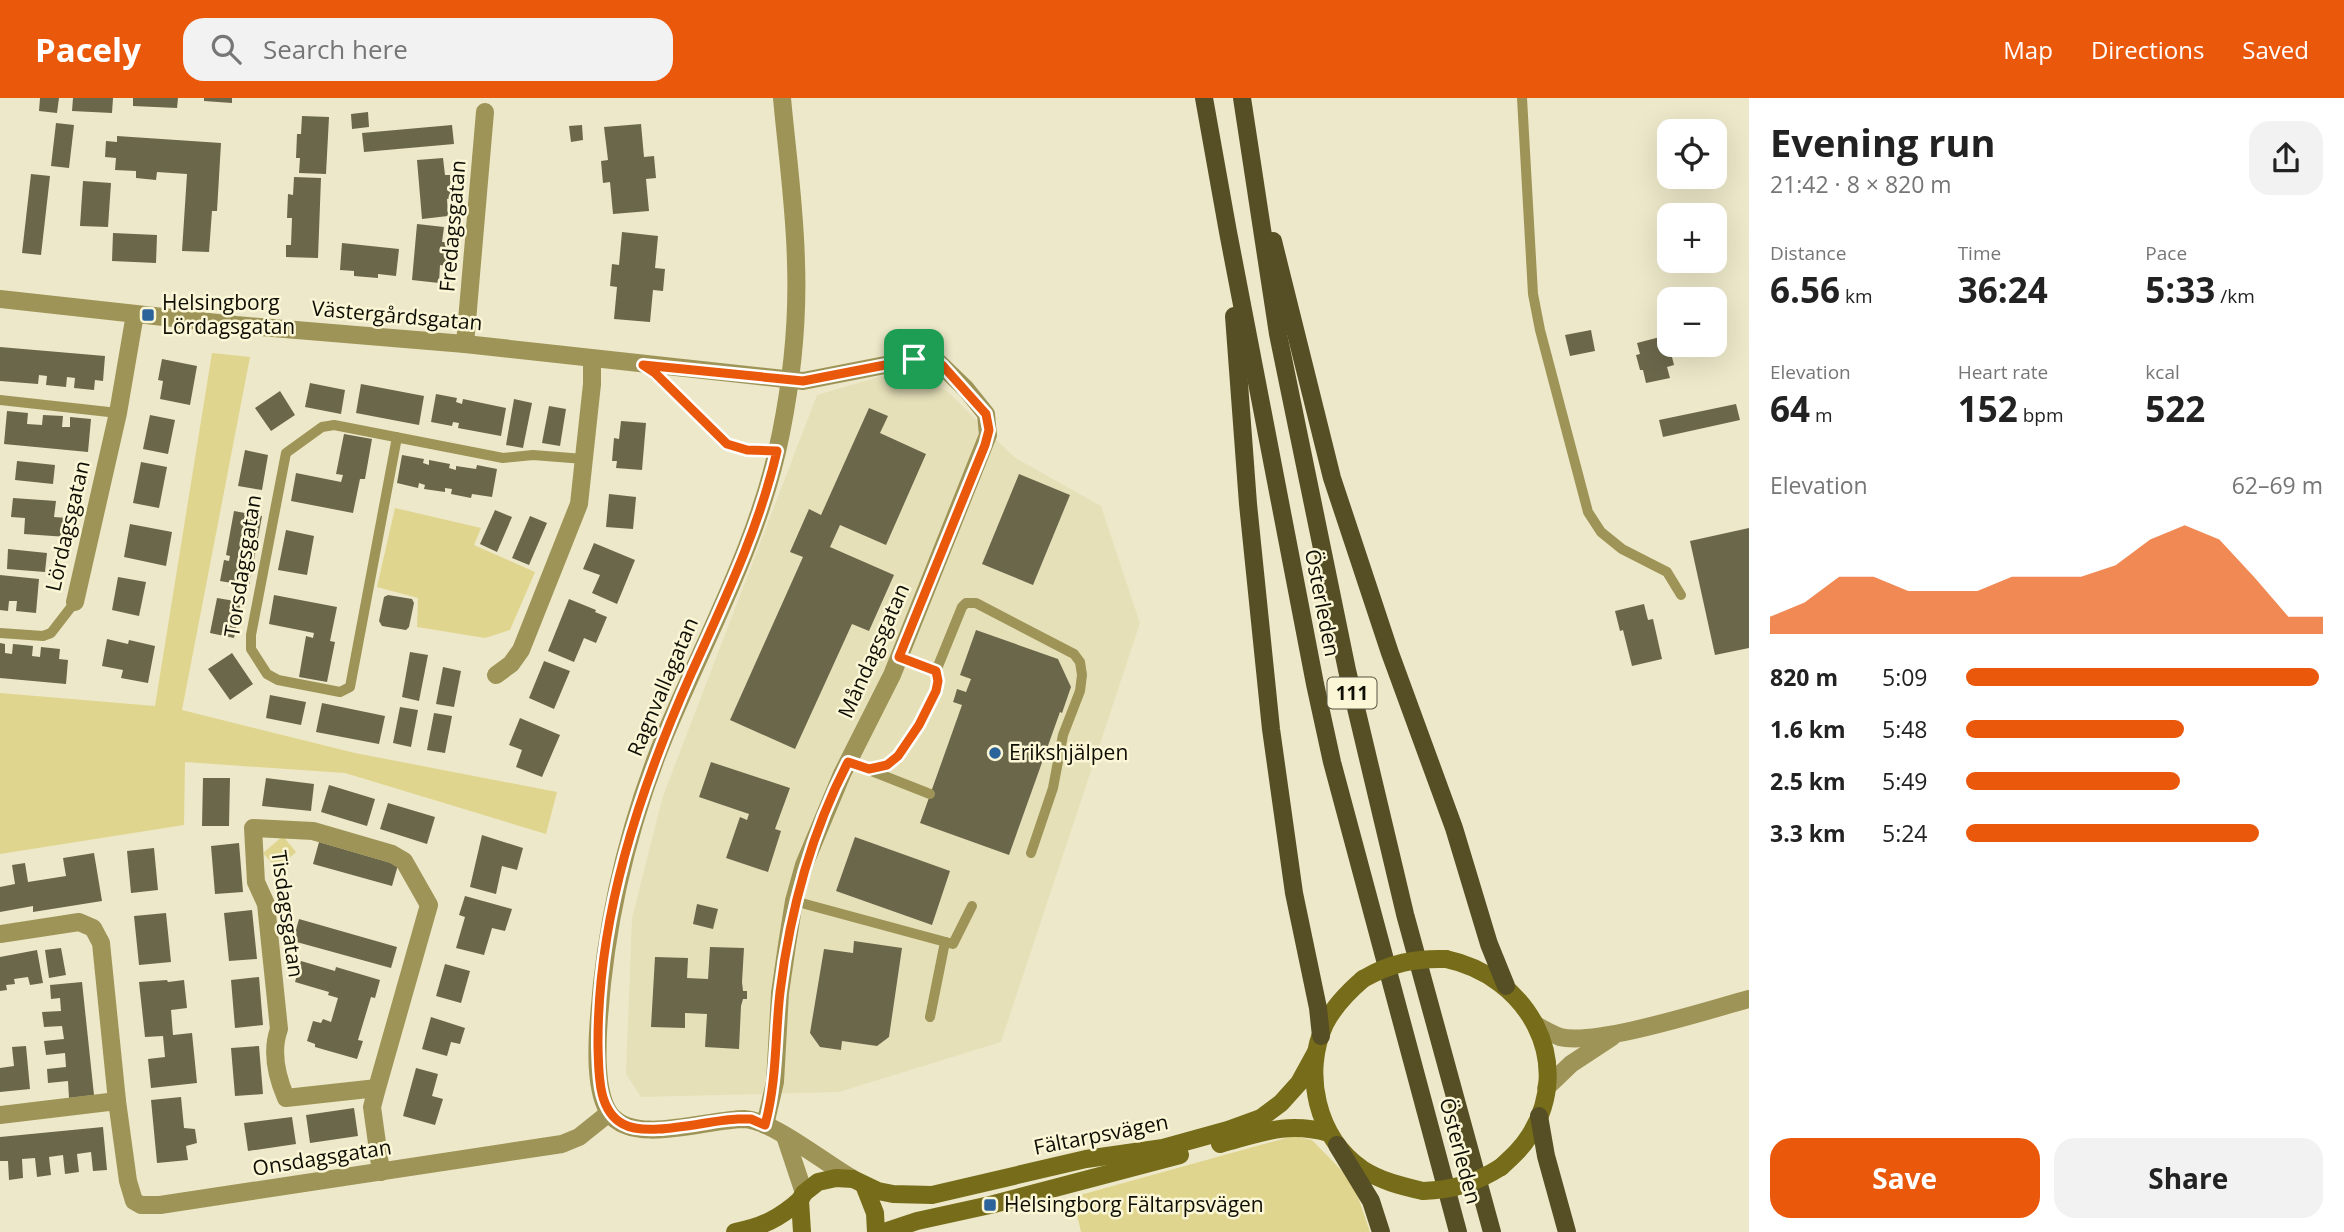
<!DOCTYPE html>
<html lang="en">
<head>
<meta charset="utf-8">
<style>
  :root { --surface:#fff; --page:#f2f2f2; --text:#222; --muted:#767676; --accent:#ea580c }
  body { margin:0; font-family:"Open Sans",sans-serif; background:var(--page); color:var(--text); height:100vh; display:flex; flex-direction:column; font-size:26px; white-space:nowrap }
  * { box-sizing:border-box; margin:0 }
  p { font-size:23px; color:var(--muted) }
  .icon { flex:none; width:38px; height:38px; fill:none; stroke:currentColor; stroke-width:2; stroke-linecap:round; stroke-linejoin:round }
  .map { position:relative; flex:1; overflow:hidden }
  .details { display:flex; flex-direction:column; background:var(--surface); width:595px }
  .details>* { flex:none }
  .fabs { position:absolute; left:1657px; top:21px; display:grid; gap:14px }
  .fabs a { display:grid; place-items:center; width:70px; height:70px; border-radius:14px; background:var(--surface); box-shadow:0 7px 28px #0002; font-size:35px }
  .pin { position:absolute; display:grid; place-items:center; width:60px; height:60px; color:#fff; margin:-30px; border-radius:14px; box-shadow:0 4px 10px #0006 }
  .round { display:grid; place-items:center; flex:none; width:74px; height:74px; border-radius:21px; background:var(--page) }
  .head { display:flex; align-items:center; justify-content:space-between; height:119px; padding:0 21px }
  h1 { font-size:38px; font-weight:700; line-height:52px }
  .metrics { display:grid; grid-template-columns:repeat(3,1fr); gap:10px; height:119px; padding:7px 21px }
  .metrics div { display:grid; align-content:center }
  .metrics b { font-size:35px; font-weight:700 }
  .metrics small { font-size:19px; font-weight:400 }
  .metrics p { font-size:19px }
  .chart { height:196px; padding:14px 21px }
  .chart p { display:flex; justify-content:space-between }
  .chart svg { width:100%; height:126px; margin-top:7px; fill:var(--accent); opacity:.7 }
  .button { display:flex; gap:14px; margin-top:auto; padding:14px 21px }
  .button a { flex:1; height:80px; border-radius:21px; background:var(--accent); color:#fff; font-size:28px; font-weight:700; line-height:80px; text-align:center }
  .button a+a { background:var(--page); color:var(--text) }
  ul { padding:0 21px; list-style:none; font-size:23px }
  li { display:grid; grid-template-columns:112px 84px 1fr; align-items:center; height:52px }
  li i { height:18px; border-radius:9px; background:var(--accent) }
  header { display:flex; align-items:center; gap:42px; box-sizing:border-box; height:98px; padding:0 35px; background:var(--accent); color:#fff }
  header strong { font-size:33px }
  nav { display:flex; gap:38px; margin-inline-start:auto; font-size:24px }
  .search { width:490px; height:63px; background:var(--page); display:flex; align-items:center; gap:18px; box-sizing:border-box; padding:0 24px; border-radius:21px; color:var(--muted); font-size:26px }
  main { display:flex; flex:1; min-height:0 }
  .map>svg:first-child { display:block }
  .built { fill:#e6e0b9 }
  .green { fill:#e0d58e }
  .building { fill:#6b674b }
  .lines { fill:none; stroke-linecap:round; stroke-linejoin:round }
  .service { stroke:#9e9457; stroke-width:10 }
  .minor { stroke:#9e9457; stroke-width:18 }
  .tertiary { stroke:#9e9457; stroke-width:18 }
  .secondary { stroke:#776c19; stroke-width:18 }
  .primary { stroke:#564f25; stroke-width:18 }
  .secondary-bridge { stroke:#776c19; stroke-width:18 }
  .route-casing { stroke:#fff; stroke-width:14 }
  .route { stroke:#ea580c; stroke-width:9 }
  .poi-dot { fill:#2b639b; stroke:#faf6d6; stroke-width:2.5 }
  .labels { text-anchor:middle; stroke-width:5; stroke-linejoin:round; paint-order:stroke }
  .shield { fill:#faf6d6; stroke:#565443; stroke-width:2 }
  .shield-label { font-size:19px; font-weight:bold; fill:#0f0e04 }
  .street-label { font-size:21px; fill:#0f0e04; stroke:#faf6d6 }
  .poi-label { font-size:21px; fill:#0f0e04; stroke:#faf6d6; text-anchor:start }
</style>
</head>
<body>
<header>
<strong>Pacely</strong>
<div class="search"><svg class="icon" aria-label="search" viewBox="0 0 24 24"><circle cx="10" cy="10" r="6"/><path d="M15 15l6 6"/></svg>Search here</div>
<nav><a>Map</a><a>Directions</a><a>Saved</a></nav>
</header>
<main>
<div class="map">
<svg width="1749" height="1134" viewBox="0 0 1749 1134">
  <rect width="100%" height="100%" fill="#ede8c9"/>
  <path class="built" d="M909,270l40,25 65,64 87,49 39,117 -139,419 -162,50 -198,5 -15,-23 6,-156 31,-122 154,-401z"/>
  <g class="green">
    <path d="M212,255l38,4 -68,353 173,43 202,39 -11,42 -201,-61 -160,-11 -1,63 -184,29v-161l155,13z"/>
    <path d="M395,410l86,20 -7,17 61,27 -25,58 -25,8 -68,-11 1,-29 -41,-11z"/>
    <path d="M283,738l13,16 -19,17 -14,-16z"/>
    <path d="M1293,1038l19,4 41,42 17,50h-289l-8,-35z"/>
  </g>
  <g class="building">
    <path d="M40,0h19l-2,15 -18,-2z"/>
    <path d="M73,0h40l-1,15 -40,-2z"/>
    <path d="M133,0h45l-1,10 -44,-2z"/>
    <path d="M204,0h28v5l-28,-2z"/>
    <path d="M368,14l1,15 -17,2 -1,-15z"/>
    <path d="M302,18l27,1 -3,57 -27,-1 1,-15h-4l1,-24h4z"/>
    <path d="M56,25l18,2 -5,43 -18,-2z"/>
    <path d="M641,26l3,33 10,-1 2,22 -10,1 3,32 -36,3 -3,-32 -7,1 -2,-22 7,-1 -4,-33z"/>
    <path d="M452,27l2,19 -90,8 -2,-19z"/>
    <path d="M582,27l1,15 -12,2 -2,-16z"/>
    <path d="M117,38l104,7 -4,68h-5l-3,41 -27,-1 5,-77 -30,-2 -1,8 -20,-2v-7l-21,-1 1,-12 -11,-1 1,-16 11,1z"/>
    <path d="M443,60l2,17h5l2,23 -5,1 1,17 -26,3 -5,-59z"/>
    <path d="M31,76l19,2 -9,79 -19,-2z"/>
    <path d="M294,79l27,1 -3,80 -32,-1v-12h5l1,-27h-5l1,-24 5,1z"/>
    <path d="M83,83l28,2 -3,44 -28,-1z"/>
    <path d="M417,126l27,3 -2,15h6l-2,24 -6,-1 -1,18 -27,-3z"/>
    <path d="M622,134l36,4 -3,32 10,1 -2,22 -10,-1 -3,32 -36,-3 3,-32 -7,-1 2,-22 7,1z"/>
    <path d="M113,135l44,2 -1,28 -44,-2z"/>
    <path d="M342,145l57,6 -3,27 -18,-2v4l-24,-2v-5l-14,-1z"/>
    <path d="M1591,232l4,21 -25,5 -5,-21z"/>
    <path d="M1660,239l4,14 6,-2 4,16 -7,2 3,11 -24,5 -3,-13h-3l-4,-15 4,-1 -3,-11z"/>
    <path d="M0,249l105,9 -2,25 -8,-1 -1,10 -20,-2 1,-10 -8,-1 -1,10 -20,-2 1,-9 -8,-1 -1,9 -38,-3z"/>
    <path d="M162,261l35,7 -7,39 -30,-6 3,-18 -5,-1z"/>
    <path d="M310,285l35,7 -4,24 -36,-7z"/>
    <path d="M361,286l63,12 -5,29 -63,-12z"/>
    <path d="M280,293l15,24 -24,16 -16,-23z"/>
    <path d="M436,296l21,4 -1,4 6,2 1,-5 43,9 -5,28 -43,-8 1,-5 -6,-1 -1,4 -21,-4z"/>
    <path d="M514,301l18,4 -9,45 -17,-3z"/>
    <path d="M1736,306l4,16 -77,17 -4,-17z"/>
    <path d="M549,308l17,3 -6,37 -18,-3z"/>
    <path d="M869,310l19,8 -8,17 46,21 -40,91 -46,-20 -10,22 64,28 -25,56 -17,-7 -57,125 -65,-29 73,-163 -13,-5 19,-43 12,6z"/>
    <path d="M7,313l21,2 -1,11 15,1 1,-10 20,1 -1,11h8v-10l21,2 -3,33 -84,-8z"/>
    <path d="M150,317l25,5 -7,34 -25,-5z"/>
    <path d="M621,323l25,2 -4,47 -26,-2 1,-7h-5l2,-23 5,1z"/>
    <path d="M344,336l28,5 -7,40h-5l-7,34 -62,-12 5,-28 45,9 2,-7 -7,-1z"/>
    <path d="M245,352l23,5 -6,35 -24,-4z"/>
    <path d="M402,357l22,4 -1,4 6,2v-5l21,4 -1,4 7,2v-4l20,3 1,-4 20,4 -5,28 -20,-3 -1,4 -20,-4 1,-5 -7,-1v4l-21,-3 1,-4 -6,-2 -1,5 -21,-5z"/>
    <path d="M17,363l38,4 -2,19 -38,-4z"/>
    <path d="M141,364l26,5 -8,41 -26,-5z"/>
    <path d="M1019,376l51,21 -37,90 -51,-21z"/>
    <path d="M609,396l27,3 -3,32 -27,-2z"/>
    <path d="M13,400l43,3 -2,16 14,1 -1,19 -43,-3 1,-16 -14,-1z"/>
    <path d="M495,412l17,7 -15,35 -17,-8z"/>
    <path d="M234,413l28,5 -8,44 -5,-1 -1,6 5,1 -4,20 -29,-5 4,-21 5,1 1,-5 -4,-1z"/>
    <path d="M530,418l17,7 -18,42 -17,-7z"/>
    <path d="M130,426l42,8 -6,34 -42,-9z"/>
    <path d="M1749,430v120l-34,7 -25,-114z"/>
    <path d="M286,432l28,6 -7,39 -29,-5z"/>
    <path d="M594,445l41,17 -18,44 -25,-11 8,-18 -17,-6z"/>
    <path d="M8,451l39,4 -2,19 -38,-3z"/>
    <path d="M0,477l39,4 -3,34 -20,-2 1,-10h-8l-1,10 -8,-1z"/>
    <path d="M118,479l28,5 -7,34 -27,-6z"/>
    <path d="M274,497l63,12 -7,34 5,1 -8,40 -28,-5 7,-41 7,2 1,-5 -45,-9z"/>
    <path d="M388,497l24,4 2,4 -5,24 -3,3 -24,-4 -3,-5 5,-24z"/>
    <path d="M217,500l24,4 -7,36 -24,-5z"/>
    <path d="M569,501l27,11 -1,2 12,5 -11,26 -12,-5 -10,24 -26,-11z"/>
    <path d="M1644,506l4,16 5,-1 9,40 -30,7 -9,-36 -3,1 -5,-20z"/>
    <path d="M976,532l82,29 13,28 -9,26 -2,-1 -51,143 -89,-32 42,-118 -9,-3 2,-6 2,-7 9,3 5,-13 -11,-4z"/>
    <path d="M107,541l21,5 1,-4 26,6 -7,37 -27,-5 2,-8 -21,-4z"/>
    <path d="M0,545l5,1v9l7,1 1,-10 20,2 -1,10 8,1 1,-10 19,2 -1,10 9,1 -2,24 -66,-6z"/>
    <path d="M410,554l18,3 -9,46 -17,-4z"/>
    <path d="M232,555l21,31 -23,16 -22,-31z"/>
    <path d="M544,563l26,10 -16,38 -25,-11z"/>
    <path d="M443,569l18,4 -7,36 -18,-3z"/>
    <path d="M270,597l36,7 -5,23 -35,-7z"/>
    <path d="M322,605l63,13 -6,28 -63,-12z"/>
    <path d="M400,609l18,3 -7,37 -18,-4z"/>
    <path d="M434,615l18,3 -7,37 -18,-3z"/>
    <path d="M520,620l40,17 -18,42 -26,-10 6,-17 -13,-5z"/>
    <path d="M711,664l79,26 -15,41 6,2 -13,41 -42,-14 14,-41 7,3 2,-6 -50,-17z"/>
    <path d="M203,680h27l-1,48h-27z"/>
    <path d="M266,680l48,6 -3,27 -49,-5z"/>
    <path d="M329,687l46,14 -8,27 -46,-14z"/>
    <path d="M388,705l47,14 -8,27 -47,-15z"/>
    <path d="M482,737l41,13 -6,22 -15,-4 -6,28 -26,-7z"/>
    <path d="M855,739l95,34 -18,54 -96,-34z"/>
    <path d="M319,744l79,23 -6,21 -79,-22z"/>
    <path d="M239,745l4,49 -28,2 -4,-48z"/>
    <path d="M154,750l4,42 -27,3 -4,-42z"/>
    <path d="M94,755l8,48 -69,11v-6l-33,6v-25l15,-3 -3,-19 13,-2 3,19 38,-6 -3,-18z"/>
    <path d="M465,798l47,13 -7,22 -13,-3 -8,27 -28,-7 9,-31 -6,-2z"/>
    <path d="M697,806l21,5 -5,20 -20,-5z"/>
    <path d="M252,812l5,49 -28,2 -5,-48z"/>
    <path d="M166,815l5,49 -32,3 -5,-49z"/>
    <path d="M299,821l98,28 -6,21 -98,-27z"/>
    <path d="M854,843l48,7 -13,89 -12,9 -35,-5 -1,9 -21,-3 -10,-14 14,-84 29,4z"/>
    <path d="M710,849l34,1 -2,34 1,9h4v8h-4l-2,7 -2,43 -34,-2 2,-33 -22,-1v15l-34,-1 4,-70 33,1 -1,20 21,1z"/>
    <path d="M61,850l5,27 -17,3 -4,-28z"/>
    <path d="M37,852l6,33 -13,2 -2,-8 -14,2 1,5 -9,1 1,5 -7,1v-34z"/>
    <path d="M301,863l34,10 1,-4 44,13 -5,18 -4,-1 -13,43 5,1 -6,18 -42,-12v-3l-8,-3 6,-20 8,2 2,-4 8,3 7,-24 -10,-3 1,-3 -34,-10z"/>
    <path d="M445,866l25,7 -9,32 -25,-7z"/>
    <path d="M259,879l4,48 -28,3 -4,-48z"/>
    <path d="M167,882l1,2 16,-2 3,28 -16,2 2,25 19,-2 5,50 -46,5 -3,-29 17,-2 -2,-21 -18,1 -6,-55z"/>
    <path d="M82,884l12,113 -25,3 -1,-17 -20,2 -1,-14 19,-2 -1,-14 -19,2 -2,-14 20,-2 -2,-13 -18,1 -2,-15 19,-1 -1,-13 -9,1 -1,-14z"/>
    <path d="M431,919l34,11 -5,16 -9,-2 -4,14 -25,-7z"/>
    <path d="M26,948l4,43 -30,3v-24l14,-2 -2,-19z"/>
    <path d="M259,948l4,48 -28,2 -4,-48z"/>
    <path d="M416,970l22,6 -6,22 11,3 -8,26 -32,-9z"/>
    <path d="M181,999l3,31 11,1 2,14 -11,3 2,14 -31,3 -6,-63z"/>
    <path d="M354,1010l4,28 -48,7 -4,-28z"/>
    <path d="M292,1019l4,27 -48,7 -4,-28z"/>
    <path d="M103,1029l4,43 -14,1 -2,-19 -14,2 2,18 -14,2 -2,-19 -14,2 2,18 -14,2 -2,-19 -13,1 1,19 -14,2 -1,-19h-8v-24z"/>
  </g>
  <g class="lines">
    <g class="service">
      <path d="M1522,0l11,196 7,36 48,182 13,20 21,17 45,23 14,23"/>
      <path d="M646,269l81,77 20,6 30,1"/>
      <path d="M0,302l118,13"/>
      <path d="M397,339l-47,250 -10,5 -62,-12 -11,-6 -16,-25v-14l35,-182 36,-26 12,-2 169,33 30,-3 51,4"/>
      <path d="M0,535l43,3 8,-3 24,-31"/>
      <path d="M899,559l37,14"/>
      <path d="M848,664l21,7 18,-4 11,-9 21,-31 17,-34 2,-10 -2,-10 26,-64 4,-4h10l98,51 6,8 2,13 -2,16 -17,44 -10,53 -22,65"/>
      <path d="M869,672l61,24"/>
      <path d="M794,803l159,43 19,-38"/>
      <path d="M930,919l15,-75"/>
    </g>
    <g class="minor">
      <path d="M782,0c5,55 13,110 14,165 2,56 -4,115 -15,170 -21,107 -75,203 -116,302 -37,91 -59,184 -66,282 -2,26 -5,75 11,97 24,32 98,5 134,5 28,1 82,45 109,60"/>
      <path d="M0,201l236,26 229,19 338,37 118,-23 16,3 29,28 20,25 2,21 -96,240 -50,99 -38,91 -10,36 -7,44 -7,48 -5,89 -10,43"/>
      <path d="M465,246l20,-232"/>
      <path d="M75,504l43,-189 17,-99"/>
      <path d="M496,577l15,-11 10,-14 58,-146 13,-120v-25"/>
      <path d="M0,836l79,-12 14,6 8,15 16,158 11,80 6,20 7,4h19l402,-61 17,-7 30,-24"/>
      <path d="M377,990l-91,10c-9,-21 -15,-47 -7,-69l-13,-125 -10,-22 -3,-54 60,3 79,23 12,7 25,44 -52,183 -5,19 9,65"/>
      <path d="M0,1017l117,-14"/>
      <path d="M785,1038l19,57"/>
    </g>
    <g class="tertiary">
      <path d="M1536,927c7,4 16,9 24,12 37,9 148,-27 189,-38"/>
      <path d="M1546,990l25,-24 41,-27"/>
    </g>
    <g class="secondary">
      <path d="M1446,861c81,17 130,102 84,176 -8,13 -18,22 -29,32"/>
      <path d="M1363,881c-15,13 -29,27 -38,45 -23,49 -8,114 37,145 19,12 39,17 61,22"/>
      <path d="M1220,1046c41,-11 66,-23 109,-11"/>
      <path d="M864,1087l11,28 1,19"/>
      <path d="M735,1134c27,-5 45,-14 65,-32"/>
      <path d="M802,1134l-2,-32 4,-7 14,-11 18,-4 17,1 25,12 15,3 39,1 154,-36 77,-11 65,-18 33,-12 20,-15 18,-20 17,-31"/>
      <path d="M884,1134l33,-11 73,-16 190,-50"/>
    </g>
    <g class="primary">
      <path d="M1204,0l24,134 87,452 17,78 126,470"/>
      <path d="M1242,0l36,236 69,336 58,244 87,318"/>
      <path d="M1273,143l59,237 58,175 64,175 35,116 17,42"/>
      <path d="M1234,218l14,188 23,225 23,164 24,115 3,28"/>
      <path d="M1539,1018l7,40 21,76"/>
      <path d="M1337,1047l34,56 10,31"/>
    </g>
    <g class="secondary-bridge">
      <path d="M1363,881c28,-16 52,-21 83,-20"/>
      <path d="M1423,1093c30,-1 53,-8 78,-24"/>
    </g>
  </g>
  <g class="lines">
    <g class="route-casing">
      <path id="route" d="M921,260l16,3 6,5 43,48 3,16 -4,15 -86,212 37,14 2,10 -2,10 -17,34 -21,31 -11,9 -18,4 -21,-7c-38,73 -58,149 -68,230 -5,45 -3,89 -15,133l-14,-6h-13c-30,1 -90,19 -115,5 -26,-14 -24,-52 -25,-77 -1,-130 41,-256 93,-373 33,-73 68,-145 86,-223l-30,-1 -20,-6 -72,-71 -12,-8 160,16z"/>
    </g>
    <use href="#route" class="route"/>
  </g>
  <g class="poi-dot">
    <rect x="141" y="210" width="14" height="14" rx="3.5"/>
    <circle cx="995" cy="655" r="7"/>
    <rect x="983" y="1100" width="14" height="14" rx="3.5"/>
  </g>
  <g class="labels">
    <rect class="shield" x="1327.5" y="579.5" width="49" height="31" rx="5"/>
    <g class="shield-label">
      <text x="1352" y="602">111</text>
    </g>
    <g class="street-label">
      <text transform="translate(453 128) rotate(-85)" y="7">Fredagsgatan</text>
      <text transform="translate(397 218) rotate(5)" y="7">Västergårdsgatan</text>
      <text transform="translate(68 428) rotate(-77)" y="7">Lördagsgatan</text>
      <text transform="translate(243 468) rotate(-81)" y="7">Torsdagsgatan</text>
      <text transform="translate(1322 505) rotate(79)" y="7">Österleden</text>
      <text transform="translate(874 553) rotate(-66)" y="7">Måndagsgatan</text>
      <text transform="translate(663 589) rotate(-67)" y="7">Ragnvallagatan</text>
      <text transform="translate(287 816) rotate(82)" y="7">Tisdagsgatan</text>
      <text transform="translate(1101 1037) rotate(-11)" y="7">Fältarpsvägen</text>
      <text transform="translate(1460 1053) rotate(75)" y="7">Österleden</text>
      <text transform="translate(322 1060) rotate(-9)" y="7">Onsdagsgatan</text>
    </g>
    <g class="poi-label">
      <text x="162" y="212">Helsingborg<tspan x="162" dy="24">Lördagsgatan</tspan></text>
      <text x="1009" y="662">Erikshjälpen</text>
      <text x="1004" y="1114">Helsingborg Fältarpsvägen</text>
    </g>
  </g>
</svg>
<div class="fabs">
<a><svg class="icon" aria-label="locate" viewBox="0 0 24 24"><circle cx="12" cy="12" r="6"/><path d="M12 2v4M12 18v4M2 12h4M18 12h4"/></svg></a>
<a>+</a>
<a>−</a>
</div>
<div class="pin" style="left:914px;top:261px;background:#1e9e55"><svg class="icon" aria-label="arrive" viewBox="0 0 24 24"><path d="M6 21V4h12l-3 4 3 4H6"/></svg></div>
</div>
<section class="details">
<div class="head"><div><h1>Evening run</h1><p>21:42 · 8 × 820 m</p></div><a class="round"><svg class="icon" aria-label="share" viewBox="0 0 24 24"><path d="M12 15V3M7 8l5-5 5 5M5 13v7h14v-7"/></svg></a></div>
<div class="metrics">
<div><p>Distance</p><b>6.56<small> km</small></b></div>
<div><p>Time</p><b>36:24</b></div>
<div><p>Pace</p><b>5:33<small> /km</small></b></div>
</div>
<div class="metrics">
<div><p>Elevation</p><b>64<small> m</small></b></div>
<div><p>Heart rate</p><b>152<small> bpm</small></b></div>
<div><p>kcal</p><b>522</b></div>
</div>
<div class="chart"><p><span>Elevation</span>62–69 m</p>
<svg viewBox="0 0 160 44" preserveAspectRatio="none"><path d="M0 44V38L10 33L20 24L30 24L40 29L50 29L60 29L70 24L80 24L90 24L100 20L110 11L120 6L130 11L140 24L150 38L160 38V44z"/></svg>
</div>
<ul>
<li><b>820 m</b>5:09<i style="width:99%"></i></li>
<li><b>1.6 km</b>5:48<i style="width:61%"></i></li>
<li><b>2.5 km</b>5:49<i style="width:60%"></i></li>
<li><b>3.3 km</b>5:24<i style="width:82%"></i></li>
</ul>
<div class="button"><a>Save</a><a>Share</a></div>
</section>
</main>
</body>
</html>
